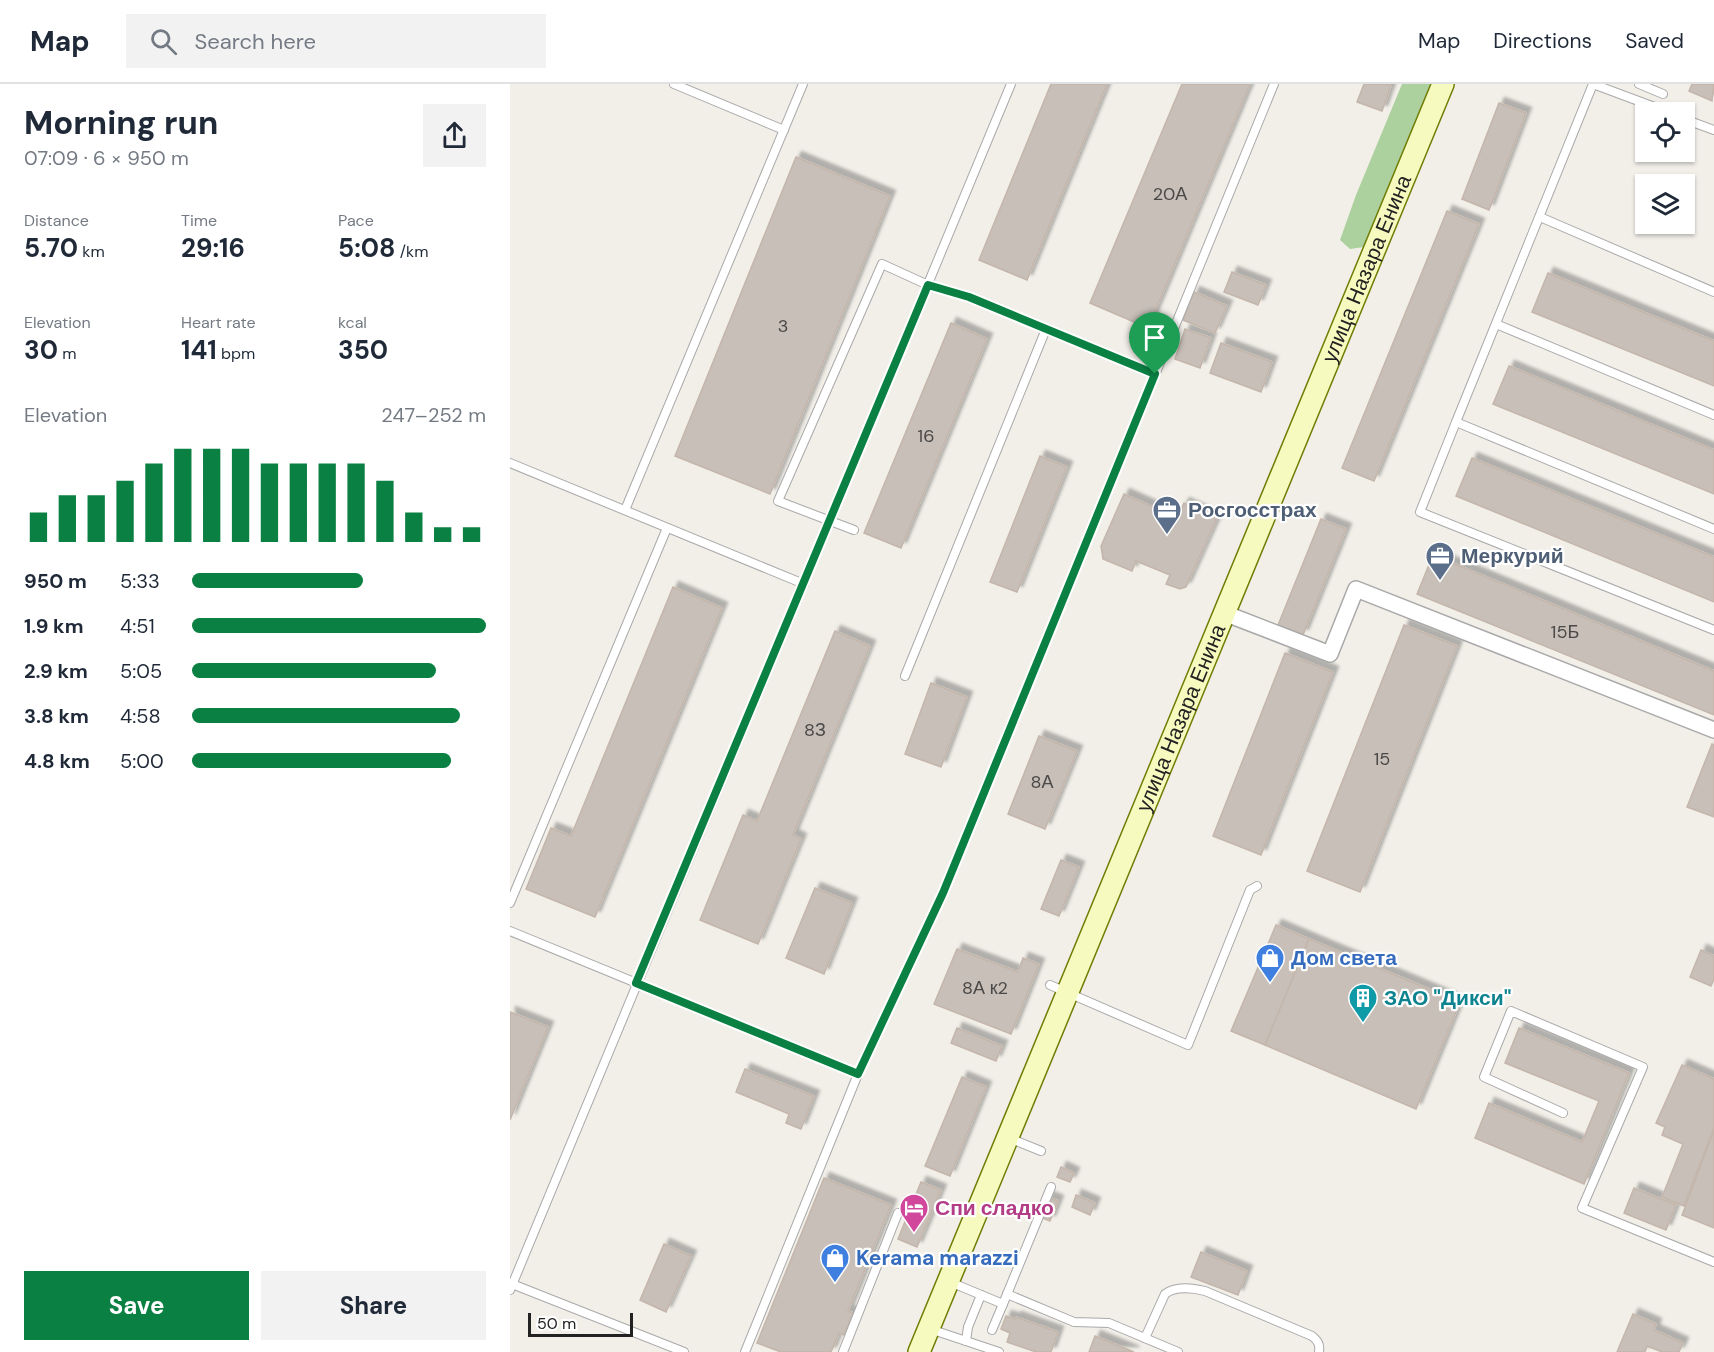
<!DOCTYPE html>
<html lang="en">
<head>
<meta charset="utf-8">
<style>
  :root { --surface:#fff; --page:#f2f2f3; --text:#1f2937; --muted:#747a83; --line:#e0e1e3; --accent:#0b8043 }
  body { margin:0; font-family:"DM Sans",sans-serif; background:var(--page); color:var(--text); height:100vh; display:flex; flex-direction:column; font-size:22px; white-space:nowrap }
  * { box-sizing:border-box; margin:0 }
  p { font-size:20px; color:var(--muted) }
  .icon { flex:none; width:33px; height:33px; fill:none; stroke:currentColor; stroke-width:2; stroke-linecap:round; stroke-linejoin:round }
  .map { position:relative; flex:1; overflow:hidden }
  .side { display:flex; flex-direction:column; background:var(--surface); width:510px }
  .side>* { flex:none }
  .fabs { position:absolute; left:1125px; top:18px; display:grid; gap:12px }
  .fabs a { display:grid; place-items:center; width:60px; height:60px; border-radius:0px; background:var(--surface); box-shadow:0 2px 4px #0004; font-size:30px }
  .scale { position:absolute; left:18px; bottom:15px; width:105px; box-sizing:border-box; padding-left:6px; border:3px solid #222; border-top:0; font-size:16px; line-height:21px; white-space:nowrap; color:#222; -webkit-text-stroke:4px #fff; paint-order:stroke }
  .pin { position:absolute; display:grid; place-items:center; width:51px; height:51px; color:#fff; margin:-62px -26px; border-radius:50% 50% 50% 0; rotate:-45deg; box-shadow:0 0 6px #0007 }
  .pin .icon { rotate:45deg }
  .round { display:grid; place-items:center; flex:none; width:63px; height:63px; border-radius:0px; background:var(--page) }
  .headline { display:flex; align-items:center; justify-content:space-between; height:102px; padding:0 24px }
  h1 { font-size:33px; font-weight:700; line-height:45px }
  .figures { display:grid; grid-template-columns:repeat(3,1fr); gap:9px; height:102px; padding:6px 24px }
  .figures div { display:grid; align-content:center }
  .figures b { font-size:26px; font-weight:700 }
  .figures small { font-size:16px; font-weight:400 }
  .figures p { font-size:16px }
  .chart { height:168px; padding:12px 24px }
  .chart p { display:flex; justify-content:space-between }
  .chart svg { width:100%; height:108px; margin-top:6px; stroke:var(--accent); stroke-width:6 }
  .button { display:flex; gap:12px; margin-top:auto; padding:12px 24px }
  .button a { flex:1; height:69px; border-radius:0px; background:var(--accent); color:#fff; font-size:24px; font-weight:700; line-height:69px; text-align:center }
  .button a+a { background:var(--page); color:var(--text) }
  ul { padding:0 24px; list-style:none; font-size:20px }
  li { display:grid; grid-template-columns:96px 72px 1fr; align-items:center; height:45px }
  li i { height:15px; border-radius:8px; background:var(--accent) }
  header { display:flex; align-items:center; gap:36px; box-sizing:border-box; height:84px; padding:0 30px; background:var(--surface); border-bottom:2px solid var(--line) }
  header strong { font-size:28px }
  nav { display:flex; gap:33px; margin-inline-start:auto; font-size:21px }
  .search { width:420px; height:54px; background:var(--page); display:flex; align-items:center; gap:15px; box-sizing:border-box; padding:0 21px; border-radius:0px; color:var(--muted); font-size:22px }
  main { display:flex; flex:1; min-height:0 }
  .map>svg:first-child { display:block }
  .forest { fill:#add19e }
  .building { fill:#c7bfb8; stroke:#c4b6ab; stroke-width:1.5; filter:url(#shadow) }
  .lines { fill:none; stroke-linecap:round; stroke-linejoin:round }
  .service-casing { stroke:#a9a9a9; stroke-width:10 }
  .minor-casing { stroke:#a9a9a9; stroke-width:18 }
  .secondary-casing { stroke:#707d05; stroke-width:24 }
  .service { stroke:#fff; stroke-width:8 }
  .minor { stroke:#fff; stroke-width:15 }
  .secondary { stroke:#f7fabf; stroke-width:21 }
  .route-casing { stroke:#fff; stroke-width:12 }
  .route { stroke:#0b8043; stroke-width:8 }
  .labels { text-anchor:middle; stroke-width:4.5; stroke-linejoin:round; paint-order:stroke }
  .number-label { font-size:18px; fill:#4b4948 }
  .street-label { font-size:21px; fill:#222; stroke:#fff }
  .service-label { font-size:21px; font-weight:bold; fill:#4e5e75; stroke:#fff; text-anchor:start }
  .shop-label { font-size:21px; font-weight:bold; fill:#366cbe; stroke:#fff; text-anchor:start }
  .culture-label { font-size:21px; font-weight:bold; fill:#0d838f; stroke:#fff; text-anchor:start }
  .hotel-label { font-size:21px; font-weight:bold; fill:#b23c85; stroke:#fff; text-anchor:start }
</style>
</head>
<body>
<header>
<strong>Map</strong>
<div class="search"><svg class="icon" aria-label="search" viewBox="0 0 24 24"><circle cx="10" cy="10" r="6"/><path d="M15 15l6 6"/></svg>Search here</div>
<nav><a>Map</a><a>Directions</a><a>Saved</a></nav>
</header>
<main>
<section class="side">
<div class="headline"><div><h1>Morning run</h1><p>07:09 · 6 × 950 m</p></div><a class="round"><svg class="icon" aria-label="share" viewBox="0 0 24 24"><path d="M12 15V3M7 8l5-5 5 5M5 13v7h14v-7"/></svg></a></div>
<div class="figures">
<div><p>Distance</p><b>5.70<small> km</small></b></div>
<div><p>Time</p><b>29:16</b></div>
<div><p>Pace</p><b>5:08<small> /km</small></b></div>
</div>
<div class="figures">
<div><p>Elevation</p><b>30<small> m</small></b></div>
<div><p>Heart rate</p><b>141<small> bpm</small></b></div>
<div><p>kcal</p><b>350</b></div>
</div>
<div class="chart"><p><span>Elevation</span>247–252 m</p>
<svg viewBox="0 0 160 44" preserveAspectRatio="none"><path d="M5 44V32M15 44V25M25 44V25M35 44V19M45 44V12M55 44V6M65 44V6M75 44V6M85 44V12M95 44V12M105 44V12M115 44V12M125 44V19M135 44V32M145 44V38M155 44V38"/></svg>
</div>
<ul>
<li><b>950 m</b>5:33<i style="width:58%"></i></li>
<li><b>1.9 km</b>4:51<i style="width:100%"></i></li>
<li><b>2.9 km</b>5:05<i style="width:83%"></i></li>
<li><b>3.8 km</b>4:58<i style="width:91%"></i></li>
<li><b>4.8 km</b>5:00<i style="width:88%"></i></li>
</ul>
<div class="button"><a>Save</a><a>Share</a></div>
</section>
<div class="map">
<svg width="1204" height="1268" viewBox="0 0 1204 1268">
  <defs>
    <filter id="shadow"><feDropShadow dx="5.5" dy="-5.5" stdDeviation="1.5" flood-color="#0004"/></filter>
  </defs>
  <rect width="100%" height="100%" fill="#f2efe9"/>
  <path class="forest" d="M892,0h29l-67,163 -14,2 -10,-9 16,-45z"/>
  <g class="building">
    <path d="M541,0h56l-80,196 -48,-20z"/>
    <path d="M672,0h68l-102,244 -58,-25z"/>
    <path d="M854,0h22l5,2 -9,25 -25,-9z"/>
    <path d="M1182,0h22l-2,17 -23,-10z"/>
    <path d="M989,19l27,10 -37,97 -27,-11z"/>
    <path d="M286,73l94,39 -120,298 -95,-38z"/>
    <path d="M937,127l32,13 -105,257 -32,-13z"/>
    <path d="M722,188l34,13 -8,20 -34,-13z"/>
    <path d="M1038,189l166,68v45l-182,-74z"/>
    <path d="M684,208l33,14 -12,27 -32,-13z"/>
    <path d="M441,239l36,16 -86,209 -37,-15z"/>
    <path d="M675,245l26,9 -11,30 -25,-9z"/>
    <path d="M711,259l51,19 -11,30 -51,-19z"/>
    <path d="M999,282l205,84v44l-221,-90z"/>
    <path d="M530,372l27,11 -50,125 -27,-10z"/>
    <path d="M962,374l242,99v45l-258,-106z"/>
    <path d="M614,410l53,24 7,-15 33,15 -31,69 -6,2 -14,-5 4,-9 -34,-14 -4,10 -29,-12 -2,-13z"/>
    <path d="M811,435l25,10 -43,106 -25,-10z"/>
    <path d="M923,471l281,116v44l-297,-121z"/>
    <path d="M163,503l49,21 -127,309 -69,-28 25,-61 20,8z"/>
    <path d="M894,541l53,21 -97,246 -53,-21z"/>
    <path d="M325,547l35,15 -77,189 8,4 -43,105 -58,-24 43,-105 14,6z"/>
    <path d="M775,569l48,19 -72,183 -48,-19z"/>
    <path d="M421,599l36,14 -26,70 -36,-13z"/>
    <path d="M529,652l38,15 -32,78 -37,-15z"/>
    <path d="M1202,660l2,1v72l-27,-10z"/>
    <path d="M551,776l18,7 -20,49 -18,-7z"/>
    <path d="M305,804l37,15 -28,71 -38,-16z"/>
    <path d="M766,841l33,14 -44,106 -34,-14z"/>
    <path d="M799,855l151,63 -44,107 -151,-64z"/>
    <path d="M447,865l61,23 5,-14 16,6 -28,70 -77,-30z"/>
    <path d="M1191,866l13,6v23l-3,7 -21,-9z"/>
    <path d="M0,928l38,15 -38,93z"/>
    <path d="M447,944l45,18 -6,15 -45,-18z"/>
    <path d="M1009,944l110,45 -45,111 -109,-46 14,-35 93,39 17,-41 -94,-38z"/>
    <path d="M1172,981l32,14v49l-30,78 -22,-9 21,-53 -21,-9 3,-8 -9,-4z"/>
    <path d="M235,985l69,27 -13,33 -15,-6 3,-9 -53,-22z"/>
    <path d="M452,993l24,10 -36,89 -25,-10z"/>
    <path d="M1204,1046v98l-32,-13z"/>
    <path d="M551,1083l13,6 -4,9 -13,-5z"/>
    <path d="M314,1094l67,27 -43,106 5,2 -9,22 -5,-2 -8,19h-50l-24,-9z"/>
    <path d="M411,1098l20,8 -24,57 -19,-8z"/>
    <path d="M1124,1104l42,17 -10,25 -42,-17z"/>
    <path d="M566,1111l19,8 -5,12 -18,-8z"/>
    <path d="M538,1113l10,4 -8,20 -10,-4z"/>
    <path d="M154,1160l27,12 -25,56 -26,-12z"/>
    <path d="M691,1168l46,19 -9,24 -47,-18z"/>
    <path d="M1123,1230l23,10 -2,6 29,13 -4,9h-17l-15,-6 -2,6h-28z"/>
    <path d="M496,1232l9,3 1,-2 42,15 -7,20h-15l-29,-10 3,-9 -9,-4z"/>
    <path d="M585,1252l39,16h-45z"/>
  </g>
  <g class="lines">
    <g class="service-casing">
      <g id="service">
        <path d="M164,0l110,46"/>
        <path d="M1129,0l24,10"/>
        <path d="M1158,28l-75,-28 -137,338 258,107"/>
        <path d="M1174,35l30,11"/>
        <path d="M1030,133l174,75"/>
        <path d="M986,240l218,91"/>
        <path d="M946,338l-36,90 294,118"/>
        <path d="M0,379l294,121"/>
        <path d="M115,426l178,-426"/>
        <path d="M344,446l-76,-29 104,-237 46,21 41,12 186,77"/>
        <path d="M395,592l141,-347"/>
        <path d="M0,819l157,-375"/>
        <path d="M0,847l348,143"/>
        <path d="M540,901l138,60 62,-155 7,-4"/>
        <path d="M1053,1029l-79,-36 27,-66 132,56 -61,141 132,54"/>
        <path d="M499,1054l32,13"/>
        <path d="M440,1198l53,22 48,-117"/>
        <path d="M2,1200l172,68"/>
        <path d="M0,1206l501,-1206"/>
        <path d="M497,1210l67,28 35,1 69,29"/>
        <path d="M420,1245l69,23"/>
        <path d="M482,1246l11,-26"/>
        <path d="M635,1254l20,-44c10,-8 28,-6 40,-3l107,45c6,5 8,8 7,16"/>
        <path d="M456,1257l2,-14 13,-32"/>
        <path d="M235,1268l113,-278 85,-181 331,-809"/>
        <path d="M333,1268l55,-139"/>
      </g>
    </g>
    <g class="minor-casing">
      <path id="minor" d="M714,529l106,41 26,-65 358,141"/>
    </g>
    <g class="secondary-casing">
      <g id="secondary">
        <path id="s1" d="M409,1268l524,-1268"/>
      </g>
    </g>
    <use href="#service" class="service"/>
    <use href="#minor" class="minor"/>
    <use href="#secondary" class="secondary"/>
  </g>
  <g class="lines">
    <g class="route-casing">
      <path id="route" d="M418,201l41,12 186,77 -212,519 -85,181 -222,-91z"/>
    </g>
    <use href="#route" class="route"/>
  </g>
  <defs>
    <g id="office-pin" transform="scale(1.5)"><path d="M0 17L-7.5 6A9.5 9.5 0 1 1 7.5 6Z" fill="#5c6f8a" stroke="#fff"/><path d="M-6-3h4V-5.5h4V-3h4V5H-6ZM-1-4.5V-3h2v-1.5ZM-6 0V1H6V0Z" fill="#fff"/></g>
    <g id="shop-pin" transform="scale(1.5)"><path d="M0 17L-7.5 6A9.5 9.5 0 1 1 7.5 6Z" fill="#3f7fe0" stroke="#fff"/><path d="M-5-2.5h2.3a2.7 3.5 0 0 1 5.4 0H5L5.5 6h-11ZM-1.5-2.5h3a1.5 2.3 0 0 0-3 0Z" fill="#fff"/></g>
    <g id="building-pin" transform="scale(1.5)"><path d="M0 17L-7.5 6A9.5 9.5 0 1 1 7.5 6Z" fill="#0f9aa8" stroke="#fff"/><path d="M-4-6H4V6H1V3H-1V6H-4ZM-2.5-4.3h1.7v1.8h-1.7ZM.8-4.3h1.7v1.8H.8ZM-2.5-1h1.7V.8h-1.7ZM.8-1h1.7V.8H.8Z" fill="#fff"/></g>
    <g id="hotel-pin" transform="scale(1.5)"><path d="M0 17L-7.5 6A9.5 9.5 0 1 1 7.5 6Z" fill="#d1479c" stroke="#fff"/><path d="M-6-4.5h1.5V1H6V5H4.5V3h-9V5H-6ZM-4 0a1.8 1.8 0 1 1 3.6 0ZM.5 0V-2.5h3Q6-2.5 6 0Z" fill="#fff"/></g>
  </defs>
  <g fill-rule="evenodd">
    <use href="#office-pin" x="657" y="426"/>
    <use href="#office-pin" x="930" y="472"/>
    <use href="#shop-pin" x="760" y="874"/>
    <use href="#building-pin" x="853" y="914"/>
    <use href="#hotel-pin" x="404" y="1124"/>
    <use href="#shop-pin" x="325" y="1174"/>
  </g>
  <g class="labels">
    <g class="number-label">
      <text x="660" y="116">20А</text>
      <text x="273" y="248">3</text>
      <text x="416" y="358">16</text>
      <text x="1055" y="554">15Б</text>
      <text x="305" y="652">8З</text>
      <text x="872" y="681">15</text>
      <text x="532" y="704">8А</text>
      <text x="475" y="910">8А к2</text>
    </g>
    <g class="street-label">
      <text dy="7" stroke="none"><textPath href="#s1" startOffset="1172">улица Назара Енина</textPath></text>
      <text dy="7" stroke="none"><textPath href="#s1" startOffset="686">улица Назара Енина</textPath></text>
    </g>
    <g class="service-label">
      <text x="678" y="433">Росгосстрах</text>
      <text x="951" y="479">Меркурий</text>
    </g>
    <g class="shop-label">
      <text x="781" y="881">Дом света</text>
      <text x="346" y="1181">Kerama marazzi</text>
    </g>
    <g class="culture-label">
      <text x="874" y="921">ЗАО "Дикси"</text>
    </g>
    <g class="hotel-label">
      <text x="425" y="1131">Спи сладко</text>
    </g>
  </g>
</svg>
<div class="fabs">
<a><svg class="icon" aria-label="locate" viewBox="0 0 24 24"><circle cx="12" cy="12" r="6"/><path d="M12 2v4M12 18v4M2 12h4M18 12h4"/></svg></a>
<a><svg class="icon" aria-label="layers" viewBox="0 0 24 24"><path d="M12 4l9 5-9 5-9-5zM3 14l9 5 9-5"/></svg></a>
</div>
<div class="scale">50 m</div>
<div class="pin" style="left:645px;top:290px;background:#1e9e55"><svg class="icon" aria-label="arrive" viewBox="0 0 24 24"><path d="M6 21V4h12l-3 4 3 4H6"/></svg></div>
</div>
</main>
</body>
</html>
